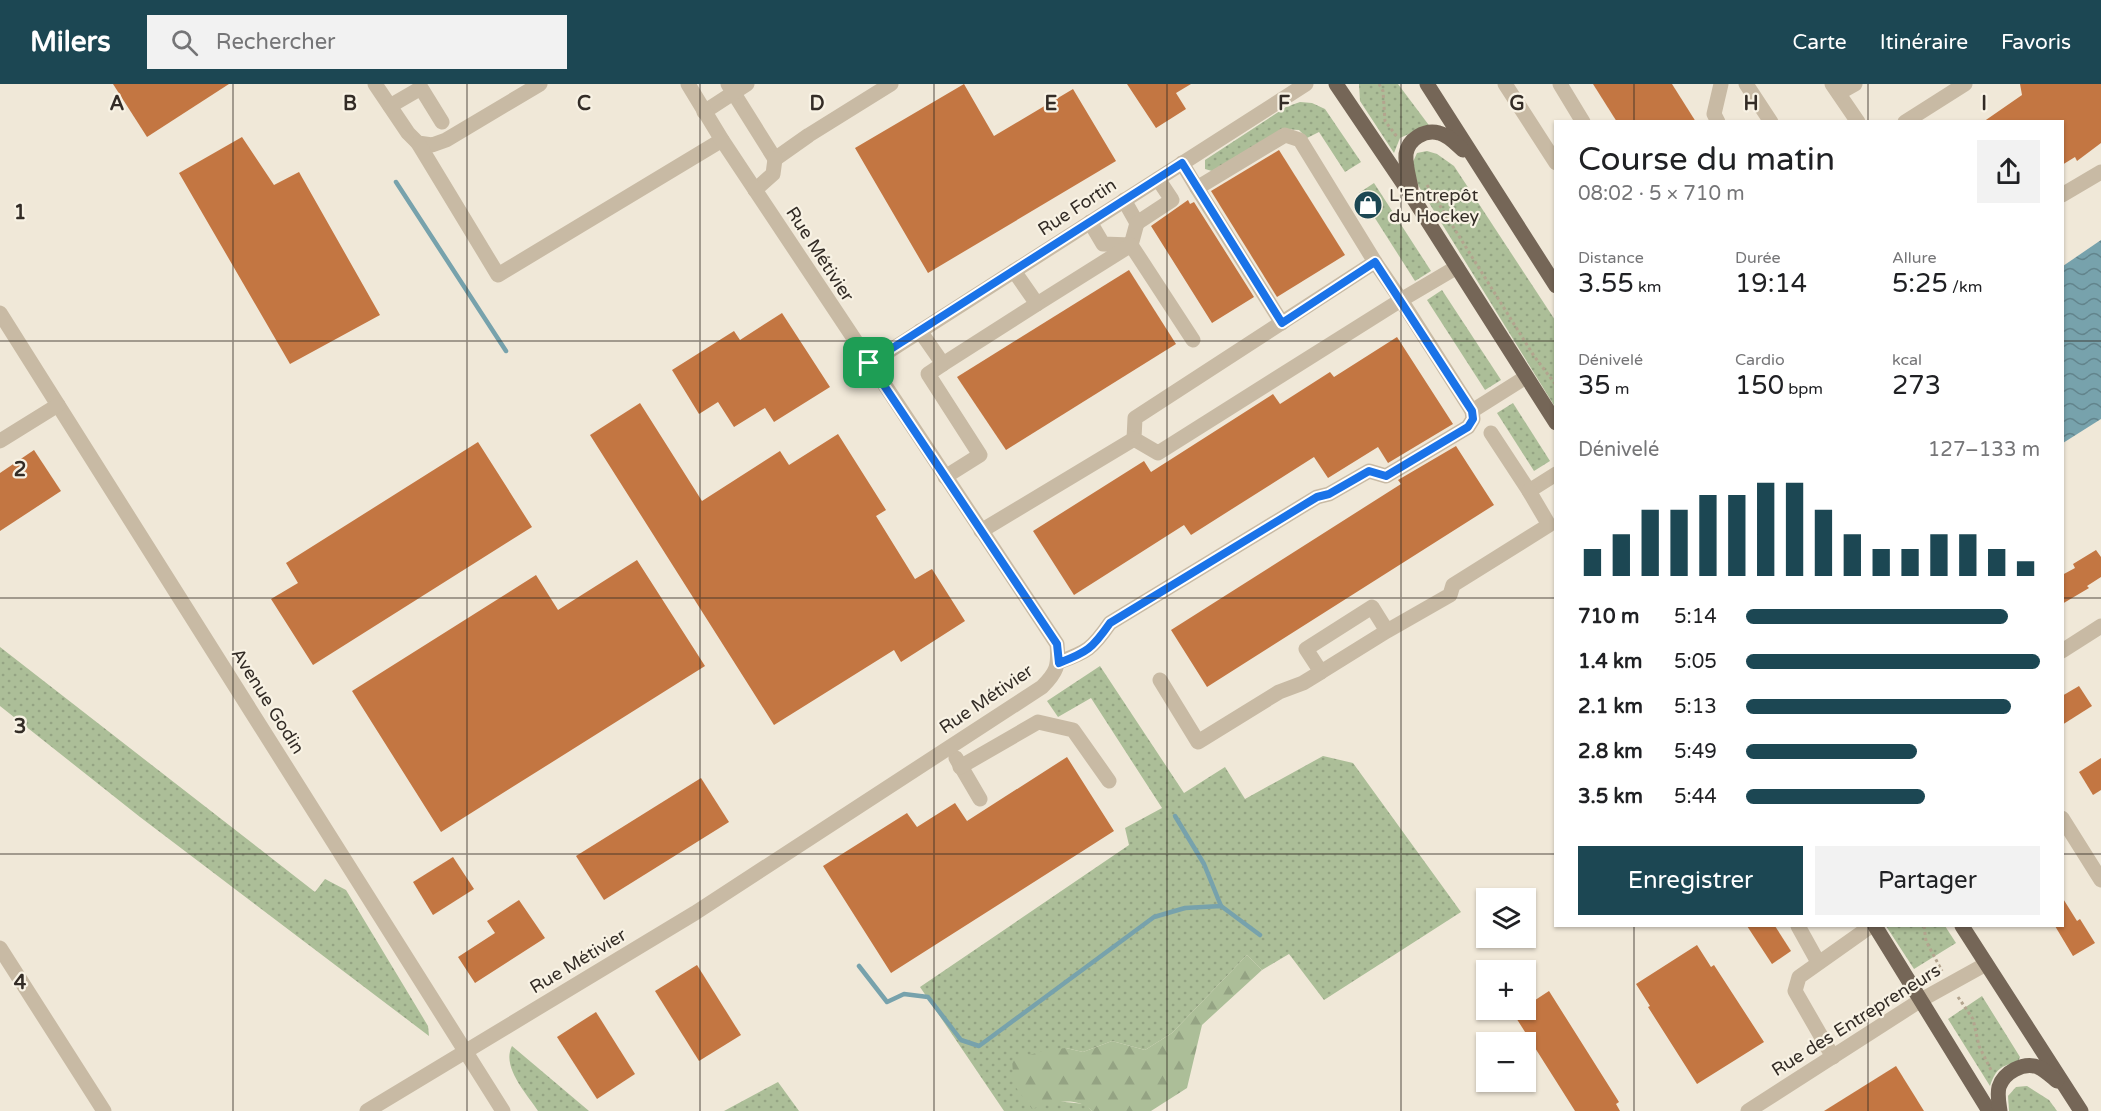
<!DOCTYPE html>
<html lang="fr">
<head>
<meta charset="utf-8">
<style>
  :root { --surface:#fff; --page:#f2f2f2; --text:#202124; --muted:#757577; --accent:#1c4753 }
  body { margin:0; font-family:"Varela Round",sans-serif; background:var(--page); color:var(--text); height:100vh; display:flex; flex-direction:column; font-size:22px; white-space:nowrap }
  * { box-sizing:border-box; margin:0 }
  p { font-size:20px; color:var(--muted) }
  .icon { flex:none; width:33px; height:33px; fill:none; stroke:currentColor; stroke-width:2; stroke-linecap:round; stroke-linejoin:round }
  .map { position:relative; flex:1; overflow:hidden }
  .drawer { position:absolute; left:1554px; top:36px; width:510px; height:807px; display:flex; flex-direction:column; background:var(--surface); border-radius:0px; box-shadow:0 2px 4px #0004 }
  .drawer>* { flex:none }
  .controls { position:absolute; left:1476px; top:804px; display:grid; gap:12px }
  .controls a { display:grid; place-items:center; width:60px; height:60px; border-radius:0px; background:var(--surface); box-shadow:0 2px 4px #0004; font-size:30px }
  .pin { position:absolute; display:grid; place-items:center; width:51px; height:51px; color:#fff; margin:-26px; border-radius:12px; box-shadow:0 3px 9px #0006 }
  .round { display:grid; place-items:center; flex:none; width:63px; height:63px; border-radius:0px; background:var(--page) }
  .overview { display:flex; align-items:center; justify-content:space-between; height:102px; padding:0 24px }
  h1 { font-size:33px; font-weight:600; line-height:45px }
  .figures { display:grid; grid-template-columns:repeat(3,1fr); gap:9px; height:102px; padding:6px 24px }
  .figures div { display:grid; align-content:center }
  .figures b { font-size:26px; font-weight:600 }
  .figures small { font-size:16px; font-weight:400 }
  .figures p { font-size:16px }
  .chart { height:168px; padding:12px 24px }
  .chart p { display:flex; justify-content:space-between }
  .chart svg { width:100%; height:108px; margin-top:6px; stroke:var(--accent); stroke-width:6 }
  .primary-button { display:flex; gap:12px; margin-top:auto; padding:12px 24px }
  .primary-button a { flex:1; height:69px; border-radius:0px; background:var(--accent); color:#fff; font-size:24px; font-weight:600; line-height:69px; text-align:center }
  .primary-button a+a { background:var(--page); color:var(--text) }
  ul { padding:0 24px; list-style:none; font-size:20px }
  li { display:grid; grid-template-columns:96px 72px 1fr; align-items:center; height:45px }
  li i { height:15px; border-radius:8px; background:var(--accent) }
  header { display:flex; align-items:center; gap:36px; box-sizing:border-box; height:84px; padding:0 30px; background:var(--accent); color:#fff }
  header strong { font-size:28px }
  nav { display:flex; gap:33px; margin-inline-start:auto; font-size:21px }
  .search { width:420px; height:54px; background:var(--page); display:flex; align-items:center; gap:15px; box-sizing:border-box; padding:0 21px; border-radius:0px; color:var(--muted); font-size:22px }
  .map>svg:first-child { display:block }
  .grass { fill:url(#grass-dots) }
  .forest { fill:url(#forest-firs) }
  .water { fill:url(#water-waves) }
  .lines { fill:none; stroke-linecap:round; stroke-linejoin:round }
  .stream { stroke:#77a2ac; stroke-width:4.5 }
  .building { fill:#c37642 }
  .path { stroke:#b3a48e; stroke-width:3; stroke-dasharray:3 3; stroke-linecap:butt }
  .minor { stroke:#c8baa4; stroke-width:15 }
  .major { stroke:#756657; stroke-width:15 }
  .route-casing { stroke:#fff; stroke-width:12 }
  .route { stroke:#1a73e8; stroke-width:8 }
  .grid { fill:none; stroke:#332c26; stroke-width:1.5; stroke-opacity:0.55 }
  .labels { text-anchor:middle; stroke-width:4.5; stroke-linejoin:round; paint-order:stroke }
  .poi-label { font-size:18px; fill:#332c26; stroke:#f8f2e4; text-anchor:start }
  .street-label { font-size:18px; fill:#332c26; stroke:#f8f2e4 }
  .grid-label { font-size:20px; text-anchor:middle; font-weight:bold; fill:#332c26; stroke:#f8f2e4; stroke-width:4.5; stroke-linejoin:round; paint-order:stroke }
</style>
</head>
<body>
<header>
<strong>Milers</strong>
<div class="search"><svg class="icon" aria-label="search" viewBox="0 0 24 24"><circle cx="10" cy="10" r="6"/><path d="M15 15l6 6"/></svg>Rechercher</div>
<nav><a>Carte</a><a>Itinéraire</a><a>Favoris</a></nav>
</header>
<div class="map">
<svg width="2101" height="1027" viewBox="0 0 2101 1027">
  <defs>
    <pattern id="grass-dots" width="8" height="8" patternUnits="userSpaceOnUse" patternTransform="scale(1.5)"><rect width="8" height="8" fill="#acbe98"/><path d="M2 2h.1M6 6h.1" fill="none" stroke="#94a383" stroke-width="1.8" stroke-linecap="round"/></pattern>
    <pattern id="forest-firs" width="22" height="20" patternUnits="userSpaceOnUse" patternTransform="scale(1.5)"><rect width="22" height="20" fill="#acbe98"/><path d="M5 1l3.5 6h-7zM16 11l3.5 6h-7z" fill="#94a383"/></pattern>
    <pattern id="water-waves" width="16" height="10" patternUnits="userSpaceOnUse" patternTransform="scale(1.5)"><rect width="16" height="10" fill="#77a2ac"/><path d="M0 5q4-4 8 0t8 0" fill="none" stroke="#62848c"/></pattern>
  </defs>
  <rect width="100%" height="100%" fill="#f0e8d8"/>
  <g class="grass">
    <path d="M1359,0h39l36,48h-21l-13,6 -6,15 -34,-52z"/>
    <path d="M1300,18l12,1 13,6 36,53 -16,10 -26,-40 -12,6 -8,-8 -17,-1 -70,42 -7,-2v-9l81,-53z"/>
    <path d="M1427,67l10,3 17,12 101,154v87l-137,-222 -6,-21 5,-11z"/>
    <path d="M1374,99l57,88 -16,10 -56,-88z"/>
    <path d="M1442,206l59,90 -16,10 -58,-90z"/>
    <path d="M1513,319l37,58 -16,10 -37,-58z"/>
    <path d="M0,563l315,245 10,-13 21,11 82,136 1,10 -289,-219 -140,-111z"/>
    <path d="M1100,582l84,127 41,-26 20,32 78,-43 30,7 108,149 -137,88 -35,-46 -27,16 -15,-15 -75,78 -27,17 -33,-9 -29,11 -17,-4 -11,53 30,3 7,7h-88l-84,-124 209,-142 -4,-17 37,-20 -71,-110 -33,19 -11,-16z"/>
    <path d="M1886,842h59l11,17 -42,26z"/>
    <path d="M1982,912l38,61 -2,5c-18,4 -22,7 -28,24l-42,-67z"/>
    <path d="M512,962l77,65h-51c-11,-17 -37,-44 -26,-65z"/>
    <path d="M778,998l21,29h-75z"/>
    <path d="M2027,1002l22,14 8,11h-48l-1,-15 8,-9z"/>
  </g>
  <path class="forest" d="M1247,871l15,15 -60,55 -15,63 -36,23h-59c-16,-16 -41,-8 -60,-2l-18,-24 -2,-25 35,-10 19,-2 17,4 29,-11 33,9 27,-17z"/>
  <path class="water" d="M2101,156v179l-38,24v-177z"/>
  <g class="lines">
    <g class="stream">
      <path d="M396,98l110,169"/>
      <path d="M1175,732l29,48 17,42"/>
      <path d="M859,882l28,36 17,-8 24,3 33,43 18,6 175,-129 31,-9 36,-2 39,29"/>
    </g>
  </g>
  <g class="building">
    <path d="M113,0h116l-82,53z"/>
    <path d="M964,0l30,52 79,-47 43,72 -188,112 -73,-125z"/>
    <path d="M1127,0h64l-15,9 10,16 -30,19z"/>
    <path d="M1593,0h79l24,38h-79z"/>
    <path d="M2020,0h81v59l-24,18 -2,-4 -13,8v-43h-79l39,-27z"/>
    <path d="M242,53l32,48 25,-13 81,143 -90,49 -111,-191z"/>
    <path d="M1279,66l66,105 -68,42 -66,-106z"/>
    <path d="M1188,116l2,4 4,-2 60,95 -42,26 -61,-97z"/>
    <path d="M1129,186l47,74 -170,106 -49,-73z"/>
    <path d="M782,229l48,74 -56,35 -9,-14 -31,19 -16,-25 -19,12 -27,-44 62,-39 6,9z"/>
    <path d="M1397,253l56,87 -65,39 -10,-16 -50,31 -14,-21 -123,78 -7,-10 -110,70 -41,-64 111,-70 7,11 122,-78 7,10 50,-32 4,5z"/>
    <path d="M640,319l62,98 78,-50 9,14 49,-31 48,76 -10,6 39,63 17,-10 33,52 -64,41 -7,-12 -120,75 -184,-290z"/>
    <path d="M478,358l54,85 -219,138 -42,-66 27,-16 -12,-20z"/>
    <path d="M1456,362l38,59 -287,182 -36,-57 230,-146 -3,-4z"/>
    <path d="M34,366l27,41 -61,40v-58z"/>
    <path d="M2096,466l5,7v20l-14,9 2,2 -27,16v-29l13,-7 -2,-4z"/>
    <path d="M637,476l68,106 -264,166 -89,-141 184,-116 22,35z"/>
    <path d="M2079,602l13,20 -30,19v-29z"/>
    <path d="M1067,673l47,74 -223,142 -68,-107 84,-53 10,14 38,-24 12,18z"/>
    <path d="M2101,674v32l-8,5 -14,-23z"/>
    <path d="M701,694l28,44 -125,78 -28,-44z"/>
    <path d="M453,773l21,32 -41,26 -20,-33z"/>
    <path d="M2062,813l15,24 3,-2 15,24 -22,13 -18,-30h7z"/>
    <path d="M519,816l26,38 -70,45 -17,-26 37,-24 -8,-12z"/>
    <path d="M1747,842h28l16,25 -19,13z"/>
    <path d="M1697,861l14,22 3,-2 50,77 -67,42 -49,-77 2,-1 -14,-22z"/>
    <path d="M697,881l44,70 -42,26 -44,-70z"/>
    <path d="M1549,907l70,111 -3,2 4,7h-45l-62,-98 6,-3h7v-4z"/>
    <path d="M596,928l39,62 -38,25 -40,-62z"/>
    <path d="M1896,982l28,45h-100z"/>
  </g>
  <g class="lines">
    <g class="path">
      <path d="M1379,0l4,7 2,30 13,17"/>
      <path d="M1427,101l107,171 22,29"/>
      <path d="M1924,842l2,15 16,30"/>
      <path d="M1958,913l15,22 6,27 13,26"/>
    </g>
    <g class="minor">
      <path d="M375,0l33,49 10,10 14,2 14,-5 94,-56"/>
      <path d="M728,0l47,75 34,-24 82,-51"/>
      <path d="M1505,0l51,79"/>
      <path d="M1560,0l23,38"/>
      <path d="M1746,0l25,38"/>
      <path d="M1832,0l26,38"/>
      <path d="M1839,9l16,-9"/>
      <path d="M390,22l31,-18 21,34"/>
      <path d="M704,28l43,-28"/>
      <path d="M1718,38l-4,-8 7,-30"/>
      <path d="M1905,38l60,-38"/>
      <path d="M418,59l80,132 224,-135"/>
      <path d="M1182,79l15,25"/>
      <path d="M755,106l18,-16 2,-15"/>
      <path d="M2062,111l39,-23"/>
      <path d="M1124,116l13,23 35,-23 -14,-21"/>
      <path d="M1090,138l13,22 28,1 6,-22"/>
      <path d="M1375,178l26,38 -243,153 -24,-14 1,-21z"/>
      <path d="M1457,183l-56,33 71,111"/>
      <path d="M1014,187l23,33 94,-59 62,95"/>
      <path d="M0,229l503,798"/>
      <path d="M1282,239l-85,-135 88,-53 15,5 75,122"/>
      <path d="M920,247l23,33 94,-60"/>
      <path d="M869,280l437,-280"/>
      <path d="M943,280l-15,10 52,81 -35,22"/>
      <path d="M1491,349l38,58 27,-17"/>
      <path d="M0,357l58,-36"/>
      <path d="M981,447l153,-92"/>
      <path d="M1387,547l-66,41 -15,-23 66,-42 15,24 63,-36 3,-10 96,-60 -20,-34"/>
      <path d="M2062,567l39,-25"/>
      <path d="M1059,578c28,-10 33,-13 51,-39l207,-126 12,-3 40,-23 17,5 82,-49 5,-8 -1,-8 54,-34"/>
      <path d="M1160,596l38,62 81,-50 24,-9 18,-11"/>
      <path d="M956,674l24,41"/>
      <path d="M960,683l78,-45 35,8 36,51"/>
      <path d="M2062,734l39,62"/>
      <path d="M1798,842l20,36"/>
      <path d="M0,864l104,163"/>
      <path d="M1833,973l-38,-66 4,-14 72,-51"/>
      <path d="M367,1027l328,-198 347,-226c15,-15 17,-21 15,-43l-335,-504 -34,-56"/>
      <path d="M1748,1027l173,-111 65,-36"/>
    </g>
    <g class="major">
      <path d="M1336,0l77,114 143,225"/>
      <path d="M1427,0l129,202"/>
      <path d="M1411,104c-2,-11 -6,-23 -5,-34 2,-15 19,-25 33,-21 9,2 17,11 24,17"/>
      <path d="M1875,842l114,185"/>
      <path d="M1962,842l119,185"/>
      <path d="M2000,1027c-1,-7 -3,-16 -1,-24 5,-15 24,-25 39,-20 7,3 13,9 19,14"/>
    </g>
  </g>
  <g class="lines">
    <g class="route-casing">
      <path id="route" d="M1182,79l100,160 93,-61 97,149 1,8 -5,8 -82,49 -17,-5 -40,23 -12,3 -207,126c-18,26 -23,29 -51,40l-2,-19 -188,-281z"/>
    </g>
    <use href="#route" class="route"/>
  </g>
  <path class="grid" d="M233,0v1027M467,0v1027M700,0v1027M934,0v1027M1167,0v1027M1401,0v1027M1634,0v38M1868,0v38M0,257h1556M2062,257h39M0,514h1556M2062,514h39M0,770h1556M2062,770h39M1634,842v185M1868,842v185"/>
  <defs>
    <g id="shop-disc" transform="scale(1.5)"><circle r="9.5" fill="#1c4753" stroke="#f8f2e4"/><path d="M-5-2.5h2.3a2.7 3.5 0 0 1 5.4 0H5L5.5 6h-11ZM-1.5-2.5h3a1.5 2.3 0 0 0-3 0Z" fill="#fff"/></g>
  </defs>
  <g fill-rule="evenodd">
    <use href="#shop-disc" x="1368" y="121"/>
  </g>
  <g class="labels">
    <g class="poi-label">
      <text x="1389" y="117">L'Entrepôt<tspan x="1389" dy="21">du Hockey</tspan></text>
    </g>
    <g class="street-label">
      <text transform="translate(1077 123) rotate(-33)" y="6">Rue Fortin</text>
      <text transform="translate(820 170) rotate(57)" y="6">Rue Métivier</text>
      <text transform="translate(986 615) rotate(-34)" y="6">Rue Métivier</text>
      <text transform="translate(268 617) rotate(58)" y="6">Avenue Godin</text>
      <text transform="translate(578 877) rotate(-31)" y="6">Rue Métivier</text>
      <text transform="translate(1856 936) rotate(-32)" y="6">Rue des Entrepreneurs</text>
    </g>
  </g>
  <g class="grid-label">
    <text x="117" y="26">A</text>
    <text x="350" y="26">B</text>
    <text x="584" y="26">C</text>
    <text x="817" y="26">D</text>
    <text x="1051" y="26">E</text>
    <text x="1284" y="26">F</text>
    <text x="1517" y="26">G</text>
    <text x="1751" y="26">H</text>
    <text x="1984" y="26">I</text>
    <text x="20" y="135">1</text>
    <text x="20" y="392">2</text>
    <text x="20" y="649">3</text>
    <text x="20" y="905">4</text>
  </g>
</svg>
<div class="controls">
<a><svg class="icon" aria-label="layers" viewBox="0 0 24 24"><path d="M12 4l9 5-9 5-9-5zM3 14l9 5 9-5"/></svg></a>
<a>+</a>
<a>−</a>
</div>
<div class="pin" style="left:869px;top:279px;background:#1e9e55"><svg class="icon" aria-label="arrive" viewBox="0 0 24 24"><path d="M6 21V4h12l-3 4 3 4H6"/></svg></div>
<section class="drawer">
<div class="overview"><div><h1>Course du matin</h1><p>08:02 · 5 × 710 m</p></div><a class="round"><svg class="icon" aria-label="share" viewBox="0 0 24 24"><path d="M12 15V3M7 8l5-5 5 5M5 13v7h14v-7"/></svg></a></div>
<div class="figures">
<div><p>Distance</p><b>3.55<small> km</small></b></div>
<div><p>Durée</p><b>19:14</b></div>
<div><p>Allure</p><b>5:25<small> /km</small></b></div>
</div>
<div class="figures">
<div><p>Dénivelé</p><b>35<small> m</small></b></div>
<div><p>Cardio</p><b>150<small> bpm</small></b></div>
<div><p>kcal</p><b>273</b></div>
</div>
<div class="chart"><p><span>Dénivelé</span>127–133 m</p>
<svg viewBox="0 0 160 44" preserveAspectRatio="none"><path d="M5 44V33M15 44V27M25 44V17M35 44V17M45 44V11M55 44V11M65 44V6M75 44V6M85 44V17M95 44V27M105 44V33M115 44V33M125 44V27M135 44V27M145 44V33M155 44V38"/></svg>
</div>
<ul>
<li><b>710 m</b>5:14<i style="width:89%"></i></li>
<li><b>1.4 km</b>5:05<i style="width:100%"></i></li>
<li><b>2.1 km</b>5:13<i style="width:90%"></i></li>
<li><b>2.8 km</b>5:49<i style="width:58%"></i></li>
<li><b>3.5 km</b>5:44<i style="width:61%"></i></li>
</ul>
<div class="primary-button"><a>Enregistrer</a><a>Partager</a></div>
</section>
</div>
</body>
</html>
